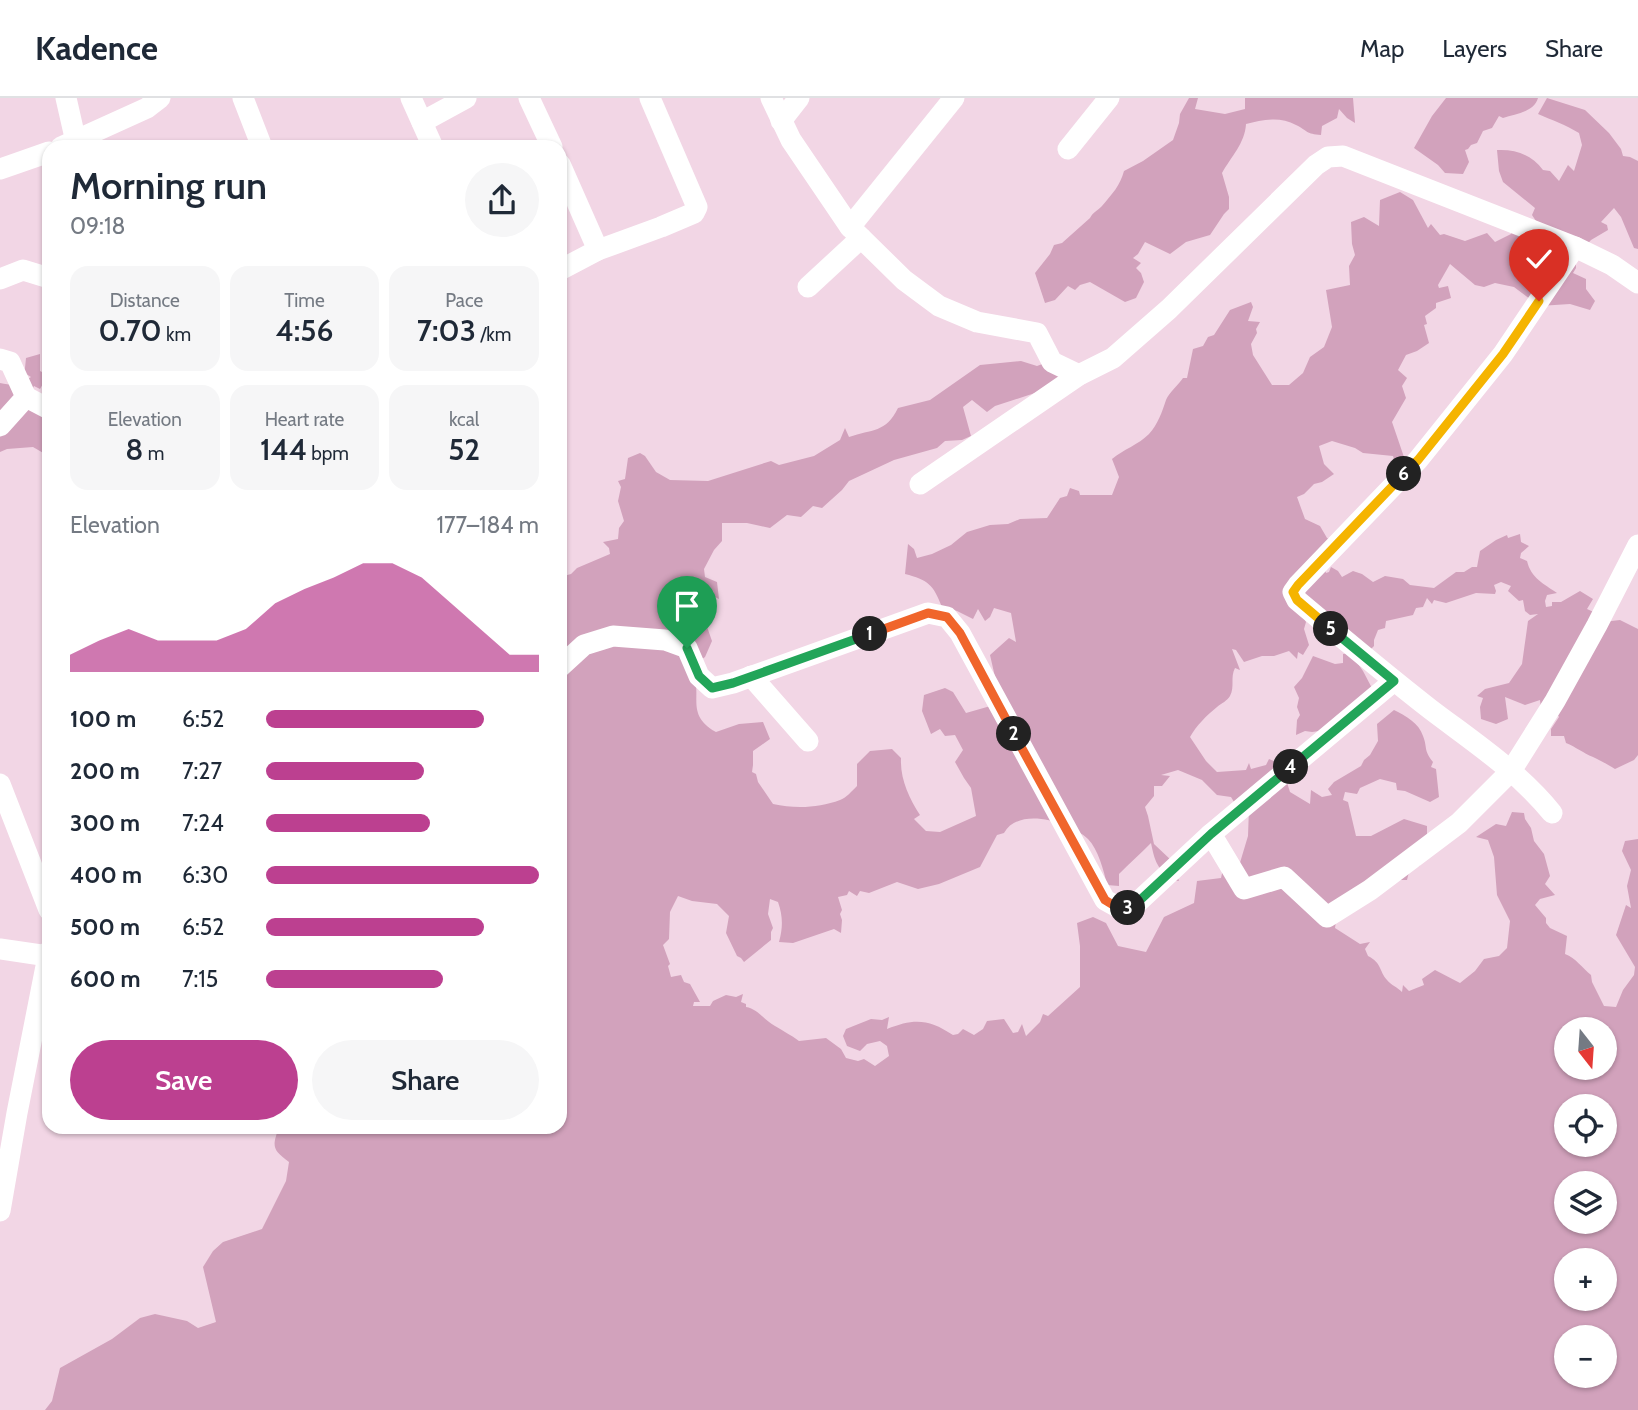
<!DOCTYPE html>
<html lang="en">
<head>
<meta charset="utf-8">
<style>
  :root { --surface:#fff; --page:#f6f6f7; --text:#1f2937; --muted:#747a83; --line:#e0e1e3; --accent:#bc4090 }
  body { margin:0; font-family:Cabin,sans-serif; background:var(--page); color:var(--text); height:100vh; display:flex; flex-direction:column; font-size:26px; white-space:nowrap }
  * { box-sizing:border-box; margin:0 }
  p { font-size:23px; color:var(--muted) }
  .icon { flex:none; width:38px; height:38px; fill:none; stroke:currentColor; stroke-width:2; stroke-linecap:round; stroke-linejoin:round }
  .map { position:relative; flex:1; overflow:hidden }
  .details { position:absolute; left:42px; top:42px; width:525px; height:994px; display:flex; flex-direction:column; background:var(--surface); border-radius:21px; box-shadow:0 2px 5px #0004 }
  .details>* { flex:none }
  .needle { width:46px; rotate:163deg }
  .buttons { position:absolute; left:1554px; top:919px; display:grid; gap:14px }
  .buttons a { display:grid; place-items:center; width:63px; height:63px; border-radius:50%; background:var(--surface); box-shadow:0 2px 5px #0004; font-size:35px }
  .pin { position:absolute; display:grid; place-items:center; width:60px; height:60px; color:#fff; margin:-72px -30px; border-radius:50% 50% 50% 0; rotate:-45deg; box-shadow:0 0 7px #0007 }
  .pin .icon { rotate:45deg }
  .km { position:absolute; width:35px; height:35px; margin:-18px; border-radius:50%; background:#222; color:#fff; font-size:19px; line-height:35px; text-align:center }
  .round { display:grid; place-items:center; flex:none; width:74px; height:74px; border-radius:37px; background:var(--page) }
  .overview { display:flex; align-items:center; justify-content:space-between; height:119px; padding:0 28px }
  h1 { font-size:38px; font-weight:600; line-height:52px }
  .metrics { display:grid; grid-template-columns:repeat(3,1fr); gap:10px; height:119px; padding:7px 28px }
  .metrics div { display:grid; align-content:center; border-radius:18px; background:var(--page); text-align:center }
  .metrics b { font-size:30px; font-weight:600 }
  .metrics small { font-size:19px; font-weight:400 }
  .metrics p { font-size:19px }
  .chart { height:196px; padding:14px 28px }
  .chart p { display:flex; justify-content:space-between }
  .chart svg { width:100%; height:126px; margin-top:7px; fill:var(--accent); opacity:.7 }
  .button { display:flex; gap:14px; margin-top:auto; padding:14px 28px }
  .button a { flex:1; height:80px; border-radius:42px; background:var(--accent); color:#fff; font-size:28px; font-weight:600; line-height:80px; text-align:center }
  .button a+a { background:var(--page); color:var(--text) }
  ul { padding:0 28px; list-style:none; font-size:23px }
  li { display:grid; grid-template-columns:112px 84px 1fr; align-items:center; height:52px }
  li i { height:18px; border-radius:9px; background:var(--accent) }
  header { display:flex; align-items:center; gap:42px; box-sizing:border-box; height:98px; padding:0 35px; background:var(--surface); border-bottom:2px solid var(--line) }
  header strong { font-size:33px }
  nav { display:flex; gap:38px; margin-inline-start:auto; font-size:24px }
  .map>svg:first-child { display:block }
  .green { fill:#d2a2bc; fill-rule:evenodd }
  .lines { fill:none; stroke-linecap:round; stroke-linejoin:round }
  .minor { stroke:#fff; stroke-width:21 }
  .split-1-casing { stroke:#fff; stroke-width:14 }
  .split-2-casing { stroke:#fff; stroke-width:14 }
  .split-3-casing { stroke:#fff; stroke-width:14 }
  .split-4-casing { stroke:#fff; stroke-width:14 }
  .split-5-casing { stroke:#fff; stroke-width:14 }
  .split-6-casing { stroke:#fff; stroke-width:14 }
  .split-7-casing { stroke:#fff; stroke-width:14 }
  .split-1 { stroke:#22a559; stroke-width:9 }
  .split-2 { stroke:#f0652b; stroke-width:9 }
  .split-3 { stroke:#f0652b; stroke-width:9 }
  .split-4 { stroke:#22a559; stroke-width:9 }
  .split-5 { stroke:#22a559; stroke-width:9 }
  .split-6 { stroke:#f5b400; stroke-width:9 }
  .split-7 { stroke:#f5b400; stroke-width:9 }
</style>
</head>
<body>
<header>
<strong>Kadence</strong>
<nav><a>Map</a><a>Layers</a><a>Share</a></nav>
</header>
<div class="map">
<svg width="1638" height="1312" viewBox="0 0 1638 1312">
  <rect width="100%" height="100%" fill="#f2d6e5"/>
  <g class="green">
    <path d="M1189,0h9l-3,11 30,5 20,-5v-11h108l2,25 -8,-5 -8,-9 -2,9 -15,8 -1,9c-15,-1 -13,-4 -25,-10 -16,-9 -34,-5 -50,-1 -1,19 -15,33 -24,49l7,24v12l-5,5 -14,21 -24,7 -16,12 -25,-12 -7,12 -5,4 8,5 -5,5 5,5 3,9 -8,16 -11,4 -35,-20 -10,3 -5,5 -7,-4 -13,14 -10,3 -10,-30 15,-19 4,-9 8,-2 28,-25c3,-6 7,-7 12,-12 10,-12 18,-20 22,-35l19,-10 30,-21 6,-17 1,-9z"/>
    <path d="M1446,0h92c-4,14 -22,16 -35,20l-4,-2 -7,12 -9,3 -6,12 -6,2 -3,4 -3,1 4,12 -6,12 -18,-1 -7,-8 -24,-17 18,-32z"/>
    <path d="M1547,0l38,12 24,23 12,16 2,7 7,1 8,4v88l-4,-1 -13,-31 -7,-9 -13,14 6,3 1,5 -17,10 -15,17v11l-3,5 13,6v10l9,12 -5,9 -20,-6 -31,2 -25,-19 -19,-4 -11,4 -9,-2 -25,-21 -12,21 1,3 9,-2 3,12 -15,5v5l-11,8 2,8 -3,1 5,18 -12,8 -11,4 -8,15 9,8 -5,8 4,12 -14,24 13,38 -13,13 -2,-6 4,-8 -1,-3 -30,-3 -8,-5 -23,-7 -13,5 5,18 10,10 -12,8 -8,2 -10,10 -7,3 8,22 15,7 7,12 8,4 -13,19 4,12 3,-1 2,-5 7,4 4,6 11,-6 9,3 11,8 12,-6 18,3 7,6 24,3 22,-16h8l8,-5h5l3,-16 16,-11 11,-5 1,3 12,-4 1,8 8,4 -8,7 -1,5 7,3c4,17 17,23 30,32l-10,2 -2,6 1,6 6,-1v-4h9l19,-11 13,8 -6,10 11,5 5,8 17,-2 18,9v126l-4,5 -19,9c-8,-5 -14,-8 -22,-12 -10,-4 -17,-10 -27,-14l-2,-7h-13v-7l8,-12 -7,-11 -11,3 -1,-9 -15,5 -20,-8 3,22 -12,5 -15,-5 -1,-12 3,-9 -6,-2 8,-7 24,-6 13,-19 6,-43 10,-7 -8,1 -5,-4 -2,-11 -4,1 -11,-10 3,-5 -10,-4 -7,3 2,6 -1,3 -19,-1 -30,10 -12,-3 -2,4 -5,-6 -4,9 -7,1 -3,7 -27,6 -1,7 -7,2 -4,10v6l-8,8 -12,4 9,13 11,21 -40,37 -22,3 -7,-1 -9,4 1,-15 3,-5 -3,-8 2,-9 -5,-11 8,-9 11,-22 22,8 8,-1v-9l6,-1 -45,-35 2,4 -2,7 5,16 -6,10 -5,-3 -1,7 -8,-8 -15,5h-12l-18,6 -8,-12 -4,-1 8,21 -5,-2c-5,9 0,19 -5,28 -3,5 -8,7 -13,11 -10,8 -21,19 -27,30l16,24 11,11 29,-2 3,-7 2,6 15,-4 3,-6 12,5 9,28 20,12 1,-14 11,7 10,-2 -4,-6 6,-7 27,-16 3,-6 6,-5 8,-14 -1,-17 17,-14c12,6 25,13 29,26 5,13 0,13 10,26l-2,5 5,2 3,28 -9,5 -25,-11 -8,-1 -1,-7 -16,-4 -20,9 -3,6 -12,-2 -2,8 5,2 8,34h15l33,-17 23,7v21l-7,14v5l-13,1 2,5 -2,8h-7l-61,21 -4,27 25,16 10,-2 -5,7 3,7c14,7 11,15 19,24 4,5 10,7 15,12l1,-7 6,6 15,-6 -2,-6 13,-9 25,13 15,-12 9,-12 15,-3 8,-8 3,-27 -13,-26 -3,-38 -6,-17 -12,-3 20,-13 10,2 6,-14 12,1 1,6 6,9 3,13 10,13 6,22 -5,8 10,11 -15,4 -5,6 11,13v5l4,5 17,8 -2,18c11,4 17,14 26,21l1,7 12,24 12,1 7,-17 11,-15 1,-8 -19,-32 10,-30 5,3 -4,-22 4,-16 -9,-19 3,-10 13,-2v571h-1593l7,-9 8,-33 52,-29 28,-21 15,-4 32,7 11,7 18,-6 -13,-55 10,-16 10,-9 39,-13 24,-48 3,-19c-17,-13 -17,-15 -10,-35h281v-550l11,-3 6,-6 33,-14 -1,-6 -6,-6 15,-3 1,-11 5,-7 -6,-20 3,-14 -3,-6 7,-2 3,-21 12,-5 5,3 11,16 14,8 38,1 63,-20 8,4 35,-9 26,-16 5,-12 4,9c23,-8 37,-4 49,-29l32,-8 50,-35 41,-4 16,5 8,-3 19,11 -29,19 -40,13 -8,6 -15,-12 -9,7 8,29 -9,4 -17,1 -8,7 -43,12 -45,21 -7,9 -20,18 -9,-2 -12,11 -14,-2 -17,13 -23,-5h-25v18l-8,9 -10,19 1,8 12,5 2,17 -4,-2 -2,-6 -12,3 -3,12 -7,11 4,3 10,1 7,20 -7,16 -14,10c14,27 -8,46 25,65l23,-8 24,-2 7,17 -17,12v14l-1,7 4,2 2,8 15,22c22,5 46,4 67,-4 6,-2 12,-9 17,-14v-22l13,-13 22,-2 9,9c-1,21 8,40 19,57l-6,4 12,12 14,1 36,-16 -5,-28 -7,-10 -9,-16 8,-12 -8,-15 -10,1 -5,-7 -9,5 -9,-23 2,-16 21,-7 8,4 13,21 35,-10 -11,-48 19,-17 7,4 -5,-29 -17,-5 -4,9 -5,4 -7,-12 -5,10 -16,-8 -15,-4c-9,-23 -14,-27 -37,-33l3,-30 6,5 3,9 15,-4 19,-9 16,-13 23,-7 18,-1 12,-5 27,-1 13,-20 7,-2 3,-8 9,3 1,4h32l7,-18 -7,-18c12,-10 26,-14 37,-25 9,-10 13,-22 17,-34 3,-7 12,-15 17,-22h4l6,-29 10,-3 5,-9 6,-2 16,-25 21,-8 2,5 -5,14 12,1 -4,7 1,4 -6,11 2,11 19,30h17l14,-12 7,-16 14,-10 8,-20 -6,-37 24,-5 -1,-19 6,-11 -3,-11 -1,-22 13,-5 15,9 1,-26 20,-8 13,8 15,28 3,-4 9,11 4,-1 21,7 22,-8 8,9 16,-8 2,-4 23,-9 -4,-6 3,-7 -32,-26 -4,-11 -2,-21c19,-1 35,5 46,20l7,1 9,10 9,-16 6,6 8,-26 -3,-12c-13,-8 -27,-13 -41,-19zM1178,672l24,10 15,15 14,2 3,5 15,6 -1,28 -9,30 -16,3 -2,9 -24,3 -3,22 -30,14 -18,35 -28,-6 -12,-23 -13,-6 -16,6 3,23v41l-32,29 -5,-2 -3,8 -14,14 -4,-12 -4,8 -5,1 -9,-14 -17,2 -4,8 -9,6 -11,-6 -5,5 -5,1c-24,-16 -39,-17 -66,-6l2,-12 -7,3 -11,-1 -25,10 -3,7 4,10 13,5 7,-7 13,-3 7,5 2,10 -14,10 -11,-7 -6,2 -12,-3 -5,-9 -15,-11 -27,3c-8,-6 -16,-10 -24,-15 -11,-6 -17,-17 -29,-19v-3l-5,-2 2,-8 -7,3 -10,-2 -13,6 -3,5h-17l1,-4h6l-10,-18 -6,-2 -3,-7 -10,2 -3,-11 2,-2 -7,-19 6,-6 1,-27 8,-16 14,5 25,3 12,12 -3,17 11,23 4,2 3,4 27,-22v-8l2,-4 -5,-14 2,-15 8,3c5,14 5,26 1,40l14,1 41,-14 7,4 1,-13 -2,-6 2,-4 -4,-13 9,-2 2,-4 8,5 3,-5 9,2 28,-11 21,7 21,-5 41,-17 17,-32 7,-2c15,-27 66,-11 84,6 10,10 16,32 19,46l12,1v-12c11,-11 21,-20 32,-31 4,19 5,22 19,37l9,1 -7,-20 -18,-17 -6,-28 -3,-9 9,-11v-10h8l8,-10 -9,-1zM1566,931h39v39h-39zM1566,1008h39v38h-39zM1566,1085h39v39h-39zM1566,1162h39v38h-39zM1566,1239h39v39h-39z"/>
    <path d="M40,256v17l8,4 -8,14 -6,-3 -4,8 19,18v41l-4,1 -12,-7 -26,2 -7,3v-69c15,3 18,3 31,-6l-8,-5 2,-4 1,-10z"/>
  </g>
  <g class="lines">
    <g class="minor">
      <path d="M66,0l10,44"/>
      <path d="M243,0l19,49"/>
      <path d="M411,0l22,49"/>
      <path d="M529,0l23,49"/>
      <path d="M771,0l20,42 59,87 54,53 35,26 38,16 60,11 15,29 27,13"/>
      <path d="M781,23l18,-23"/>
      <path d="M422,24l44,-24"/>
      <path d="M61,49l86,-39 13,-10"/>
      <path d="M1068,51l41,-51"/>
      <path d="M560,66l38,86"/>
      <path d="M0,71l49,-17"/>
      <path d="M850,129l104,-129"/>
      <path d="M560,172l38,-20 63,-23 33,-14 3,-6 -47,-109"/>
      <path d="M0,181l23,-9 26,8"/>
      <path d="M808,189l53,-49"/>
      <path d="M0,261l10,3 16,35 -26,29"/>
      <path d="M26,299l23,12"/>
      <path d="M920,386l159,-109 34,-17 56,-49 147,-144 12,-8 15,-1 232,91 37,18 26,18"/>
      <path d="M560,569l24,-22 29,-9 52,4 22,8 12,28 13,12 21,-5 195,-70 19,4 13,16 145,267 18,10 15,-8 73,-68 183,-153"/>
      <path d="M751,578l57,65"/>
      <path d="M0,686l49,126"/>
      <path d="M1552,715c-34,-42 -80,-72 -122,-104 -45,-35 -89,-72 -133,-109l-4,-8 5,-7 120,-125 85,-106 72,-107"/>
      <path d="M1211,736l33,55 40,-12 43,40 43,-27 89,-67 52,-52 44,-70 42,-76 41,-80"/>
      <path d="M0,851l48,7"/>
      <path d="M0,1113l17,-98 32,-162"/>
    </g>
  </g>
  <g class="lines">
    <g class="split-1-casing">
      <path id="split-1" d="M687,550l12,28 13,12 21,-5 137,-49"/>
    </g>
    <g class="split-2-casing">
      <path id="split-2" d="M870,536l58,-21 19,4 13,16 54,101"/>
    </g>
    <g class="split-3-casing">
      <path id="split-3" d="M1014,636l91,166 18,11 5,-3"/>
    </g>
    <g class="split-4-casing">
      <path id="split-4" d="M1128,810l10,-6 73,-68 80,-67"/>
    </g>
    <g class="split-5-casing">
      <path id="split-5" d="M1291,669l103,-86 -63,-52"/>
    </g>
    <g class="split-6-casing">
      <path id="split-6" d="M1331,531l-34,-29 -4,-8 5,-7 106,-111"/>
    </g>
    <g class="split-7-casing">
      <path id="split-7" d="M1404,376l14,-14 85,-106 36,-53"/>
    </g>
    <use href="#split-1" class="split-1"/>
    <use href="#split-2" class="split-2"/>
    <use href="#split-3" class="split-3"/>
    <use href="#split-4" class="split-4"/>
    <use href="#split-5" class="split-5"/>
    <use href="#split-6" class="split-6"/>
    <use href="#split-7" class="split-7"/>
  </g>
</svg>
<div class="buttons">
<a><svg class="needle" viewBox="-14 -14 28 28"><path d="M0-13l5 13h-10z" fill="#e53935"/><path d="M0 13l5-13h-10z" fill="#747a83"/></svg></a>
<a><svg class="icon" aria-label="locate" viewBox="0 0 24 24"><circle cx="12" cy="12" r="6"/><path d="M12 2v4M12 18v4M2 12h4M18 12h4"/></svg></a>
<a><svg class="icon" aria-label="layers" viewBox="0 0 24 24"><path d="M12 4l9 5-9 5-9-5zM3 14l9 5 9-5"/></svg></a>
<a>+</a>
<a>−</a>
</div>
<div class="pin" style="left:687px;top:550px;background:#1e9e55"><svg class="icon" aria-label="arrive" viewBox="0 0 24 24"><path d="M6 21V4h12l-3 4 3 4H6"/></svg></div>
<div class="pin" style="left:1539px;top:203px;background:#d93025"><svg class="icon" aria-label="check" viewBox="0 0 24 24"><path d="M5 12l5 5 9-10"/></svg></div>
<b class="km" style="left:870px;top:536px">1</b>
<b class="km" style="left:1014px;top:636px">2</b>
<b class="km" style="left:1128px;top:810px">3</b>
<b class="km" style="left:1291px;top:669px">4</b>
<b class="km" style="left:1331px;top:531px">5</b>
<b class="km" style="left:1404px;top:376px">6</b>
<section class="details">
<div class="overview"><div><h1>Morning run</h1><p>09:18</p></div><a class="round"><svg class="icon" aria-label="share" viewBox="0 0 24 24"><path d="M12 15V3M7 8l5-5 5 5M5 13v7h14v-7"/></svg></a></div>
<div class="metrics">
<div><p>Distance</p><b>0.70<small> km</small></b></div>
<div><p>Time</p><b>4:56</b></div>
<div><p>Pace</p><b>7:03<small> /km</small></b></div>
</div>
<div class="metrics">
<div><p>Elevation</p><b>8<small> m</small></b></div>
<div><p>Heart rate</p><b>144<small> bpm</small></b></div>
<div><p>kcal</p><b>52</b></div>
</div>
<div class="chart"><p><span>Elevation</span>177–184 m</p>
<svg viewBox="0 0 160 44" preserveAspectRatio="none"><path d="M0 44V38L10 33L20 29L30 33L40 33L50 33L60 29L70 20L80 15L90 11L100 6L110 6L120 11L130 20L140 29L150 38L160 38V44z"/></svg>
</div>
<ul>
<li><b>100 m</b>6:52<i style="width:80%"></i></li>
<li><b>200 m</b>7:27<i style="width:58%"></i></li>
<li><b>300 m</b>7:24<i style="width:60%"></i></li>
<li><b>400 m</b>6:30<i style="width:100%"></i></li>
<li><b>500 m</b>6:52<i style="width:80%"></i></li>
<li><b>600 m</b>7:15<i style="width:65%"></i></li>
</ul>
<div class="button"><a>Save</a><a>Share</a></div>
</section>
</div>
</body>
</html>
